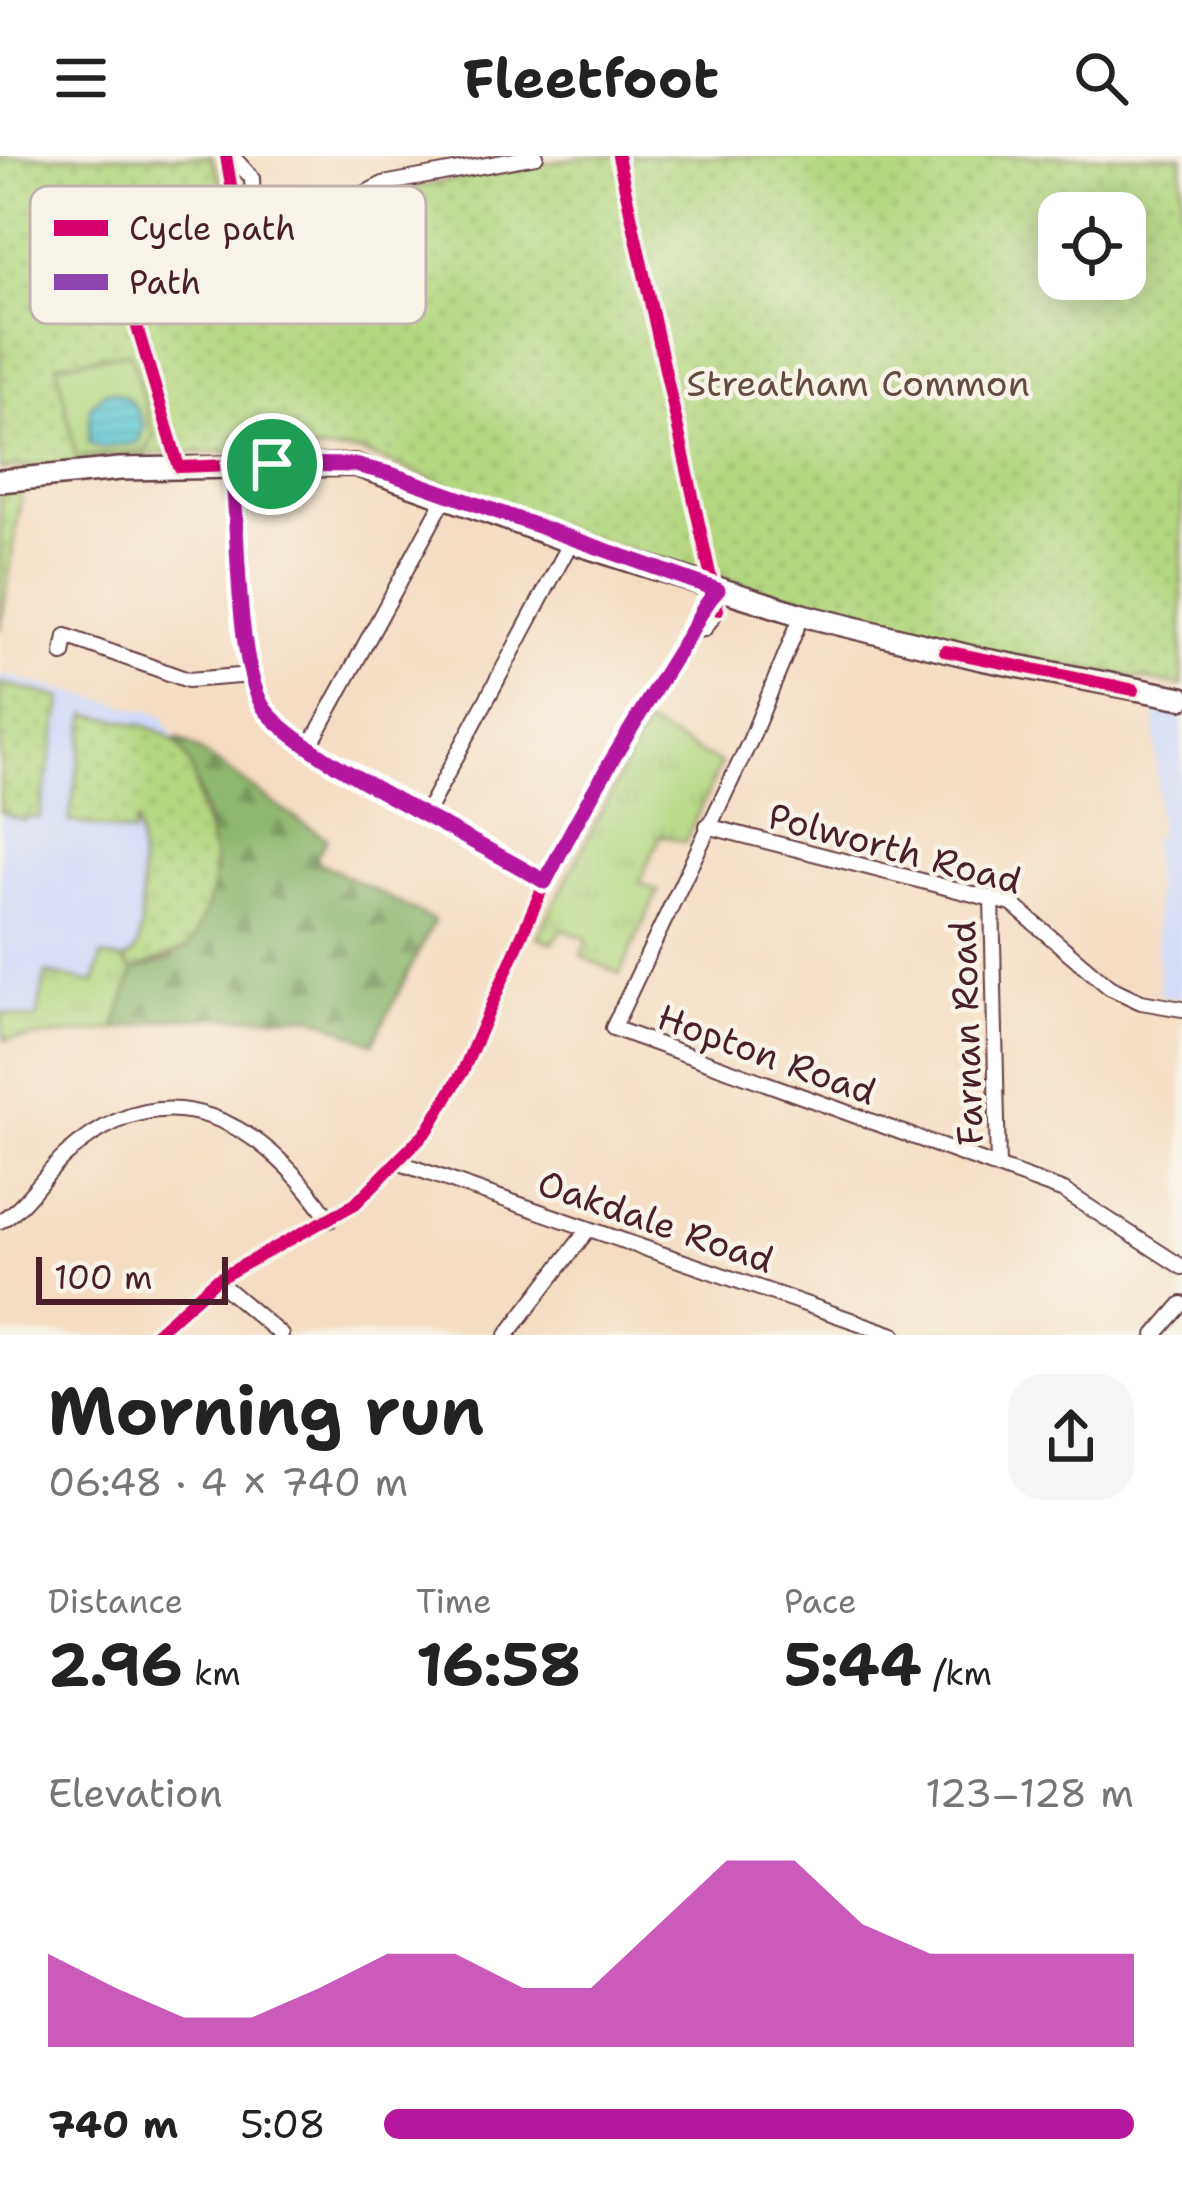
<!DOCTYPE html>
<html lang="en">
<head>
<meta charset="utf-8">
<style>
  :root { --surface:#fff; --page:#f6f6f6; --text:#222; --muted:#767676; --accent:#b5179e }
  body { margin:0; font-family:"Shantell Sans",sans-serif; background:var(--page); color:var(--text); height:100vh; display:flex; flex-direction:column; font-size:45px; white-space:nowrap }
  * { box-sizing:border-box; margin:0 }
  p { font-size:39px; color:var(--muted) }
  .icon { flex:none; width:66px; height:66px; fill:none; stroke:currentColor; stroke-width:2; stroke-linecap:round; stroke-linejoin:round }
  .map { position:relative; height:1179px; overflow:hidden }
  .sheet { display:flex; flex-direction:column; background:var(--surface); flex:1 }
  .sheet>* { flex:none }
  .controls { position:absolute; left:1038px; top:36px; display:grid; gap:24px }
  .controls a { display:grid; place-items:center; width:108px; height:108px; border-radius:24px; background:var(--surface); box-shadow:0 6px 30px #0003; font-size:60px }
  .scale { position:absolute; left:36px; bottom:30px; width:192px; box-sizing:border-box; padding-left:12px; border:6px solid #4a1f2b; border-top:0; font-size:33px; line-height:42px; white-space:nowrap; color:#4a1f2b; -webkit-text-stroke:9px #f7f3e8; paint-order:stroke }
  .pin { position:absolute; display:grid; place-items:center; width:102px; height:102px; color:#fff; margin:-51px; border:6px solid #fff; border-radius:50%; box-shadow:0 3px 12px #0007 }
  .round { display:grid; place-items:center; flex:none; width:126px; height:126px; border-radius:36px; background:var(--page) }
  .head { display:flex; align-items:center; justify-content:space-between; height:204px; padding:0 48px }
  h1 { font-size:66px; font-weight:700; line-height:90px }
  .stats { display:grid; grid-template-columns:repeat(3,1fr); gap:18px; height:204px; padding:12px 48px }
  .stats div { display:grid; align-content:center }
  .stats b { font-size:60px; font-weight:700 }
  .stats small { font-size:33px; font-weight:400 }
  .stats p { font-size:33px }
  .chart { height:336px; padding:24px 48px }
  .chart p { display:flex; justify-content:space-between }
  .chart svg { width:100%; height:216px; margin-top:12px; fill:var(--accent); opacity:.7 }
  ul { padding:0 48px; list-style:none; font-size:39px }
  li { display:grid; grid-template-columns:192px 144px 1fr; align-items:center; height:90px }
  li i { height:30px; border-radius:15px; background:var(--accent) }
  header { display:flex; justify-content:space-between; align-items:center; height:156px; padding:0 48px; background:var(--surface); font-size:54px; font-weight:700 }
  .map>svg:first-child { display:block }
  .built { fill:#d0daf9 }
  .grass { fill:url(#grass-tufts); stroke:#7f7b56; stroke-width:3 }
  .forest { fill:url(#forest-firs); stroke:#6c6c4c; stroke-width:3 }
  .park { fill:url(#park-dots); stroke:#7f7b56; stroke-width:3; fill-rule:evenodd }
  .pitch { fill:#b4d780; stroke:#7f7b56; stroke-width:3 }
  .water { fill:url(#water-rules); stroke:#52737e; stroke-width:3 }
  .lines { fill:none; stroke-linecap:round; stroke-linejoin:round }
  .street-casing { stroke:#643c42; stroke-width:18 }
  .primary-casing { stroke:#643c42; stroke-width:26 }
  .street { stroke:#fff; stroke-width:14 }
  .primary { stroke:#fff; stroke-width:21 }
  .quiet { stroke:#8e44ad; stroke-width:9; stroke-dasharray:18 9; stroke-linecap:butt }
  .cycleway-casing { stroke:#f7f3e8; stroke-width:20 }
  .cycleway { stroke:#d6006c; stroke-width:12 }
  .route-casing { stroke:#fff; stroke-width:24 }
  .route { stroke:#b5179e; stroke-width:15 }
  .labels { text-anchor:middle; stroke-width:9; stroke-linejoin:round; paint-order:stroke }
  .park-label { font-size:36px; fill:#644d40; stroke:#f7f3e8 }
  .street-label { font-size:36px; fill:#4a1f2b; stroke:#f7f3e8 }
  .key { fill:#f7f3e8; stroke:#c3b3af; stroke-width:3 }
  .key-label { font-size:33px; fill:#4a1f2b }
</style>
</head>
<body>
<header><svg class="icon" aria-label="menu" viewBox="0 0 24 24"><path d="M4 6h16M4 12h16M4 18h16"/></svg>Fleetfoot<svg class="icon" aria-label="search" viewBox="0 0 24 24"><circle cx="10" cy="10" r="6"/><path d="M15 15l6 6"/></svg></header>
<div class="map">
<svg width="1182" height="1179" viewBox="0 0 1182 1179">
  <defs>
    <pattern id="grass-tufts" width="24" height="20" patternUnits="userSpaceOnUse" patternTransform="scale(3)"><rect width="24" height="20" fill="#b4d780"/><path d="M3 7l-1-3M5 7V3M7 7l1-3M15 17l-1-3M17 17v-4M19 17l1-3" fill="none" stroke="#9cb86f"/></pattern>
    <pattern id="forest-firs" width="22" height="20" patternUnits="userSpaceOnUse" patternTransform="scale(3)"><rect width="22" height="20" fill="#8fb86e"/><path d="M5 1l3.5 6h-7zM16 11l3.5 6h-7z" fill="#77955b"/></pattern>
    <pattern id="park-dots" width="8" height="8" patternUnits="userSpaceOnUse" patternTransform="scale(3)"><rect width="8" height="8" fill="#b4d780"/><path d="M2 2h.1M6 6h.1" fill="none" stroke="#9cb86f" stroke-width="1.8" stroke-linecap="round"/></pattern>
    <pattern id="water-rules" width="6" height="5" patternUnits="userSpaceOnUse" patternTransform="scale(3)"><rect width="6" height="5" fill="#5ac7d2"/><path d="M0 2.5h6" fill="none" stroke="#50aab4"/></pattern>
  </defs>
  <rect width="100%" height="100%" fill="#f7f3e8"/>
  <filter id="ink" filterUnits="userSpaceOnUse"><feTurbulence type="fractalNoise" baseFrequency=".00833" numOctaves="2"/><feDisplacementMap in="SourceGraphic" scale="24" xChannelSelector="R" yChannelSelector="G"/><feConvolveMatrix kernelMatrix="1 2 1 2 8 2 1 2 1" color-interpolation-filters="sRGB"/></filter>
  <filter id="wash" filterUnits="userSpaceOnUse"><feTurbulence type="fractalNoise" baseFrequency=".004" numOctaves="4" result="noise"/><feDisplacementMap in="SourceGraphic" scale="48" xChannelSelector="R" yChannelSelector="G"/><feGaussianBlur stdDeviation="2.7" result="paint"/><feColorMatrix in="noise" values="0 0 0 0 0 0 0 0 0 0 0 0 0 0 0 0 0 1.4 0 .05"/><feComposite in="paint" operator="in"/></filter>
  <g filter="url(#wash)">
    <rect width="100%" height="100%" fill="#f4ddc2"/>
    <g class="built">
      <path d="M0,518l162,41 37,68 -84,247 -115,11z"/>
      <path d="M1155,550l27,2v291l-22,-4 -9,-157 7,-1z"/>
    </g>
    <g class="grass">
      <path d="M646,569l75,39 -36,78 -24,-7 -22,47 19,9 -38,83 -39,-18 7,-17 -26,-10 -9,14 -16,-6z"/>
      <path d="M101,800l22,4 10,11 -18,59 -110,10 -4,-27 35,7 10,-47 49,10z"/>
    </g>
    <path class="forest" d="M179,582c52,30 95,70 148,100l-12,22 119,61 -61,122 -60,-27 -139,2 -59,12 18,-59 38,-12 45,-86c-7,-46 -15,-93 -41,-132z"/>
    <g class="park">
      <path d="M0,0h211l38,101 120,-61 216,-40h597v530l-196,-34 -177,-48 -218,-65 -233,-88 -193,2 -165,16zM1059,57h66v66h-66z"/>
      <path d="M18,336l3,6 -21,133v-137z"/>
      <path d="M0,527l63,15 -24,120 -14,-1 -1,4 -24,-9z"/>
      <path d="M87,558c26,6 70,8 89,29 16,18 20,38 23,60 1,12 8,25 11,37 11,42 -3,70 -21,107l-56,24 -10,-11c8,-4 10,-4 14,-13 7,-14 5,-112 -1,-124l-3,11 -64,-13z"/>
    </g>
    <path class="pitch" d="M130,196l24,85 -10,14 -68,6 -19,-93z"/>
    <path class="water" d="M106,235c23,0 32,17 38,36l-6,16 -37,5 -12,-5 1,-36z"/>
  </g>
  <g filter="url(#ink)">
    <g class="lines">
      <g class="street-casing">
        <g id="street">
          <path d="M226,0l6,35 21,13 21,34"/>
          <path d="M232,0l20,22 1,26"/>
          <path d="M232,309c8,66 2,178 28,236 21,48 230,147 285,181"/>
          <path d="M179,311l-42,-140 9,-21 237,-122 153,-28"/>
          <path d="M802,459l-52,126 -137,287 451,163 118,76"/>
          <path d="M692,475l12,-2 14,-20v-19"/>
          <path d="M63,498l3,-18 122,44 64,-5"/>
          <path d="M310,590l136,-250"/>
          <path d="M426,657l145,-271"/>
          <path d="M707,670l305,78 97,83 32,15 41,7"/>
          <path d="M992,741l6,270"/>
          <path d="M400,1007l494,172"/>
          <path d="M0,1065c27,-15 43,-46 66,-66 103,-92 198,-31 264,65"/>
          <path d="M216,1124l65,55"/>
          <path d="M154,1179l62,-55 139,-76 73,-74 35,-59 82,-189 49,-97 108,-180 16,-15"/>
          <path d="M507,1179l80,-104"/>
          <path d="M1155,1179l27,-31"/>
        </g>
      </g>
      <g class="primary-casing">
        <path id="primary" d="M0,325l120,-12 235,-4 216,77 231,73 179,44 201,39"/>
      </g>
      <use href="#street" class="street"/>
      <use href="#primary" class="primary"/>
      <path class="quiet" d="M213,55l13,-17"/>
      <g class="cycleway-casing">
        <g id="cycleway">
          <path d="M226,0l6,35 21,13 21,34 -128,68 -9,21 42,140 53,-2c7,58 5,194 29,239 10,19 31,31 49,42l235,136"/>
          <path d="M618,0l100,454"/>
          <path d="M945,495l189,39"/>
          <path d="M154,1179l62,-55 139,-76 73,-74 35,-59 82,-189 49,-97 108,-180 16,-15"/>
        </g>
      </g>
      <use href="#cycleway" class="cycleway"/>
    </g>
  </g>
  <g class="lines" filter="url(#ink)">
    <g class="route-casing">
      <path id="route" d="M272,308l83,1 36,9 327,116c-15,15 -20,30 -30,46 -51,82 -100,160 -143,246 -56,-37 -263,-131 -285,-181 -25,-55 -21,-172 -28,-236z"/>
    </g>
    <use href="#route" class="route"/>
  </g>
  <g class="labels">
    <g class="park-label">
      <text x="858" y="240">Streatham Common</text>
    </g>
    <g class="street-label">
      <text transform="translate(895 692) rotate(15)" y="13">Polworth Road</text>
      <text transform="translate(966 877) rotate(-92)" y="13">Farnan Road</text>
      <text transform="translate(767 898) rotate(20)" y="13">Hopton Road</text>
      <text transform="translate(656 1065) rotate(19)" y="13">Oakdale Road</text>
    </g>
  </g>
  <rect x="30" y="30" width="396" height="138" rx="18" class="key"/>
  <rect x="54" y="64" width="54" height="16" fill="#d6006c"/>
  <rect x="54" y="118" width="54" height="16" fill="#8e44ad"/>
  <g class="key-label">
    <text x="129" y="84">Cycle path</text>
    <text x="129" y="138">Path</text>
  </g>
</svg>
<div class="controls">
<a><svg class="icon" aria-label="locate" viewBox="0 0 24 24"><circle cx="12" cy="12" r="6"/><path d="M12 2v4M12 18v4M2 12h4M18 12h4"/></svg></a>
</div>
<div class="scale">100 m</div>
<div class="pin" style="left:272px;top:308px;background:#1e9e55"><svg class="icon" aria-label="arrive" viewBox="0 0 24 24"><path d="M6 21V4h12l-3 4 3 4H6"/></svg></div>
</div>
<section class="sheet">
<div class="head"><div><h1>Morning run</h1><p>06:48 · 4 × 740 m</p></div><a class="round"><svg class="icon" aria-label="share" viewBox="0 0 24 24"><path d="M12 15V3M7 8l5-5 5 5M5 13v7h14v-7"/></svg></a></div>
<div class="stats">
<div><p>Distance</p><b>2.96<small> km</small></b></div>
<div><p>Time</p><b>16:58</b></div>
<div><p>Pace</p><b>5:44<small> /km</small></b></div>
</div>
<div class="chart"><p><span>Elevation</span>123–128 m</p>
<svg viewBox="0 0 160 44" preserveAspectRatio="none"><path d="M0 44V25L10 32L20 38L30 38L40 32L50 25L60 25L70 32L80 32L90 19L100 6L110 6L120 19L130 25L140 25L150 25L160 25V44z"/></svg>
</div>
<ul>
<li><b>740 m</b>5:08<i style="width:100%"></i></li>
</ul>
</section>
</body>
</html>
